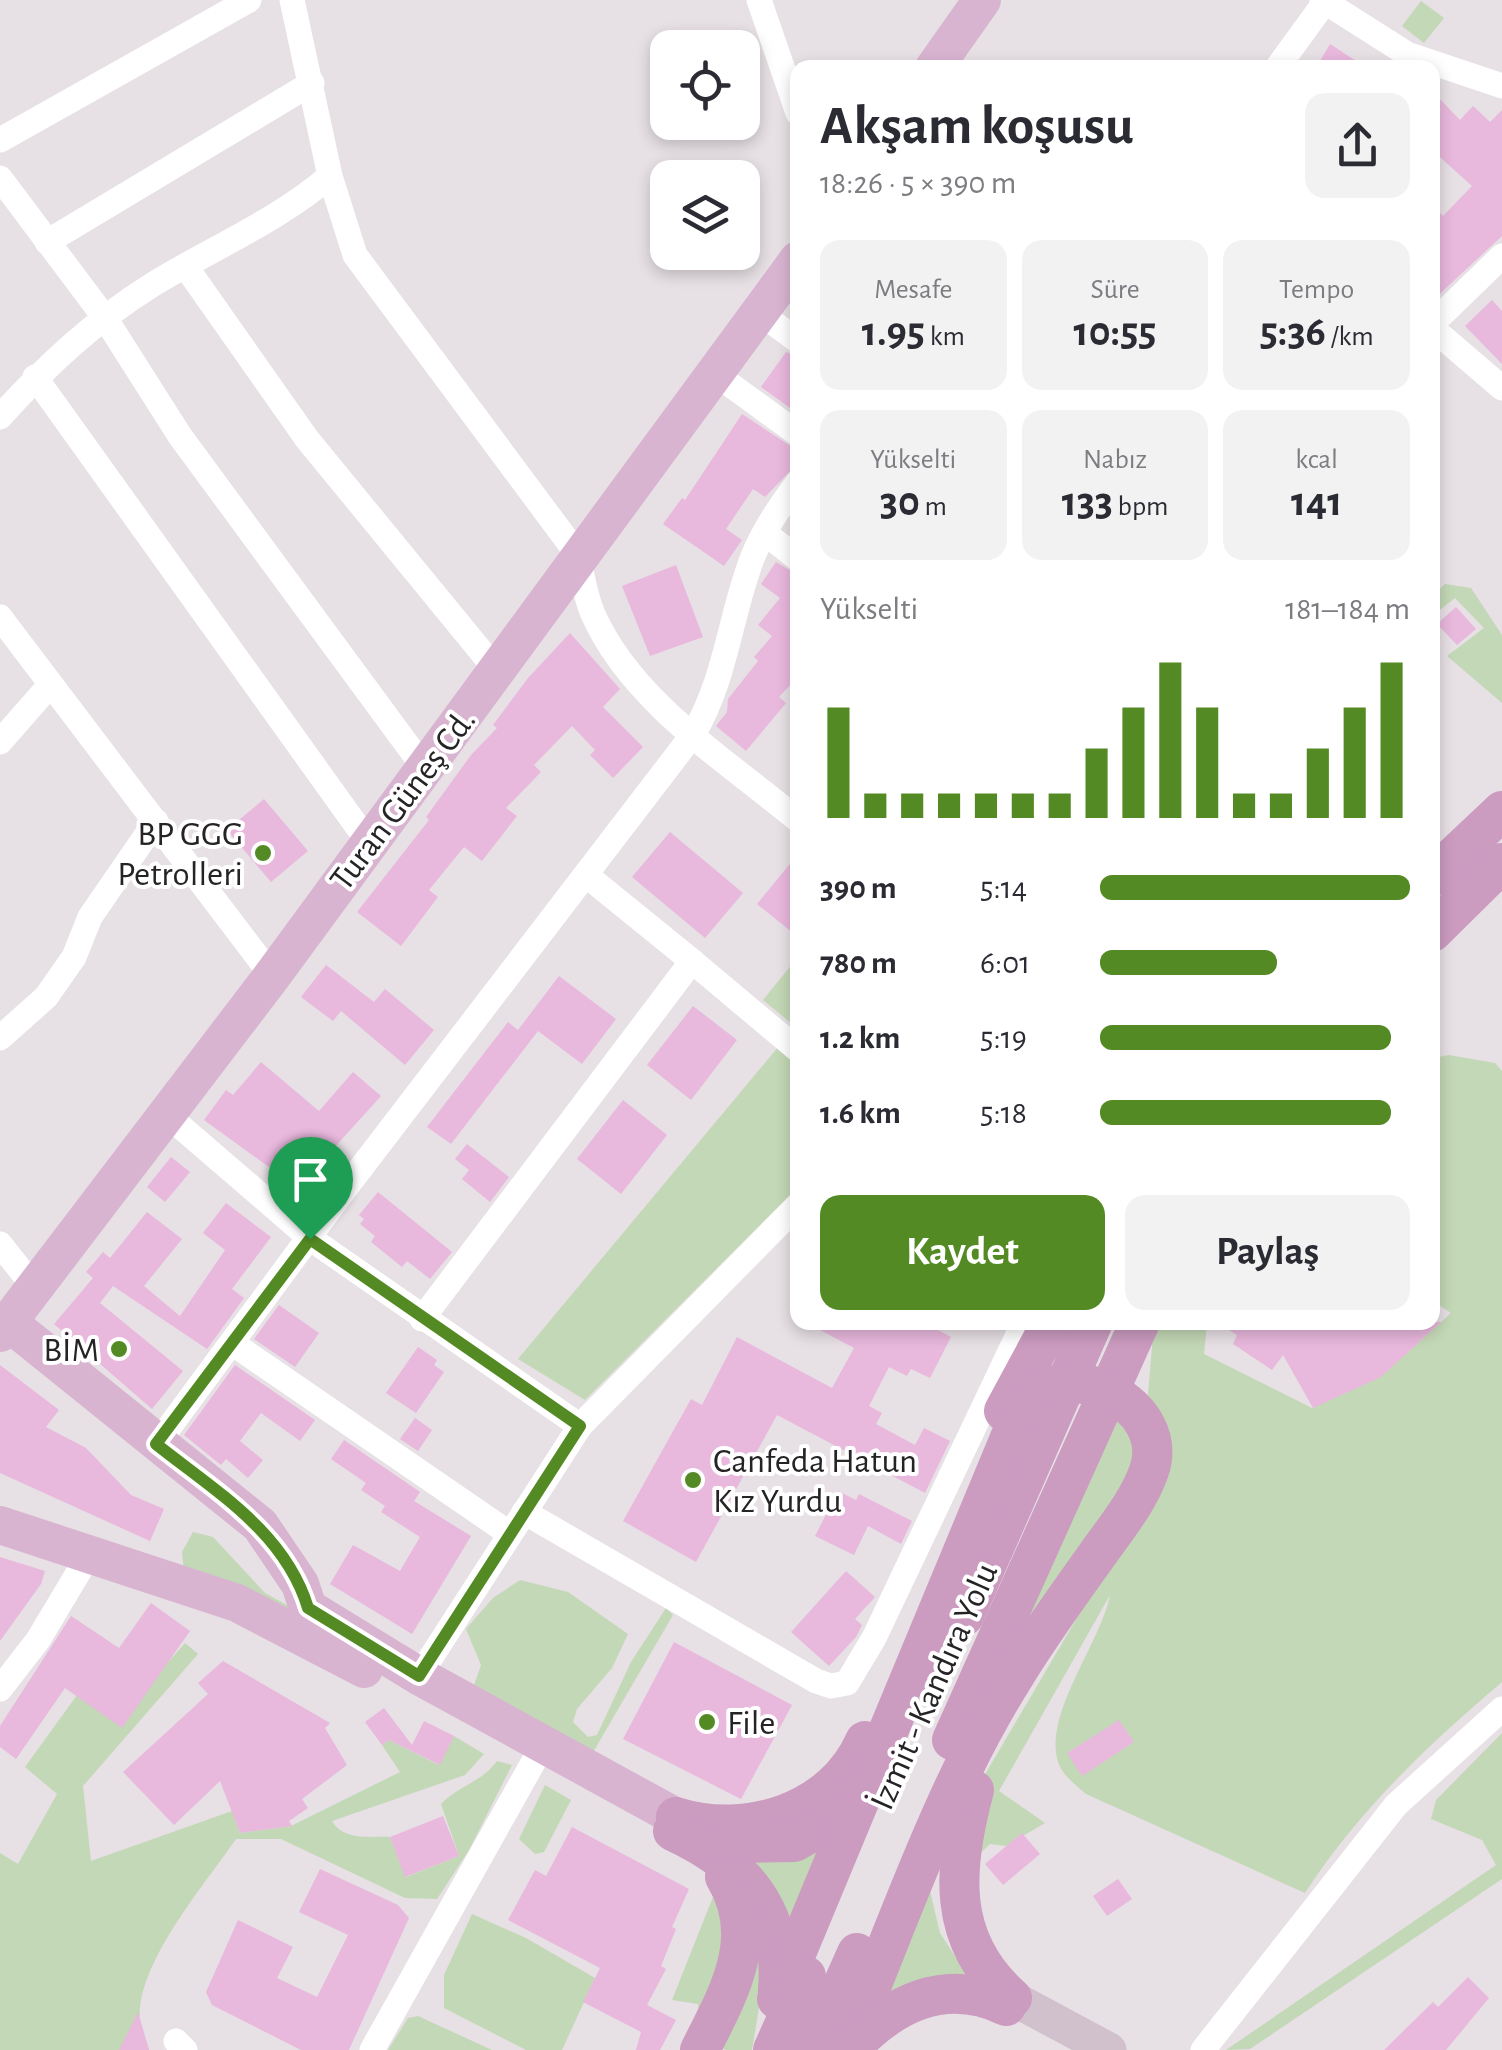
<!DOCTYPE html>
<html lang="tr">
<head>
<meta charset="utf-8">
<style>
  :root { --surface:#fff; --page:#f2f2f3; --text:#2b2b33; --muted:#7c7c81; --accent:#548a23 }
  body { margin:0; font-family:"Alegreya Sans",sans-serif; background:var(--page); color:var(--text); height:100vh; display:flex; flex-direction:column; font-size:38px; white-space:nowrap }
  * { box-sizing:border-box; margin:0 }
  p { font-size:32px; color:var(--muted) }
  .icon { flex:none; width:55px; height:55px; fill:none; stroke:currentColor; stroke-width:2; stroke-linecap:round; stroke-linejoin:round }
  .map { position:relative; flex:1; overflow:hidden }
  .side { position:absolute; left:790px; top:60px; width:650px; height:1270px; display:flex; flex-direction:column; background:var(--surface); border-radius:20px; box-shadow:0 5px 15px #0003 }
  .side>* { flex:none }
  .controls { position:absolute; left:650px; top:30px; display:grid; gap:20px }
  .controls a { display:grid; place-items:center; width:110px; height:110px; border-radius:20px; background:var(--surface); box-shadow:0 5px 15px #0003; font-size:50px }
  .pin { position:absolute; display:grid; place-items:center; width:85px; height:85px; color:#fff; margin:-102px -42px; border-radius:50% 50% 50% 0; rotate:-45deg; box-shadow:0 0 10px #0007 }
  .pin .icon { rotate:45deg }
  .round { display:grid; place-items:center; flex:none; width:105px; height:105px; border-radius:20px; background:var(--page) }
  .summary { display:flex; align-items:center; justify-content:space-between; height:170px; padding:0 30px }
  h1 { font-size:55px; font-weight:700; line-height:75px }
  .stats { display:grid; grid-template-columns:repeat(3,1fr); gap:15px; height:170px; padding:10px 30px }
  .stats div { display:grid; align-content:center; border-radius:20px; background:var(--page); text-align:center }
  .stats b { font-size:42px; font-weight:700 }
  .stats small { font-size:28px; font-weight:400 }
  .stats p { font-size:28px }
  .chart { height:280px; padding:20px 30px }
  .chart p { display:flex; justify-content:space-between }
  .chart svg { width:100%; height:180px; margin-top:10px; stroke:var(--accent); stroke-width:6 }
  .cta { display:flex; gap:20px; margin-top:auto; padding:20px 30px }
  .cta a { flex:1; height:115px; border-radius:20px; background:var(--accent); color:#fff; font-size:40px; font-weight:700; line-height:115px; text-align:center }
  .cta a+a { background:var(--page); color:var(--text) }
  ul { padding:0 30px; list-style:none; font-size:32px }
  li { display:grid; grid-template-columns:160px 120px 1fr; align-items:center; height:75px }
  li i { height:25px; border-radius:12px; background:var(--accent) }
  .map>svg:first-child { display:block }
  .green { fill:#c3d8b6 }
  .building { fill:#e9b8dd }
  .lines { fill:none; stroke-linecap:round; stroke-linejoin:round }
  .minor { stroke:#fff; stroke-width:25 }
  .secondary { stroke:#d1c1cc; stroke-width:35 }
  .primary { stroke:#d8b4d0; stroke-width:38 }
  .trunk { stroke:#cb9bc0; stroke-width:40 }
  .route-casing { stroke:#fff; stroke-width:20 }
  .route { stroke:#548a23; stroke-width:12 }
  .poi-dot { fill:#548a23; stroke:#fff; stroke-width:4 }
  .labels { text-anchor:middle; stroke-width:8; stroke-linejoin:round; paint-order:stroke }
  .street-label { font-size:35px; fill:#252325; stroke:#fff }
  .poi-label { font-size:35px; fill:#252325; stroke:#fff; text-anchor:end }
</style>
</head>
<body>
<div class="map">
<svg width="1502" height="2050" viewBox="0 0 1502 2050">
  <rect width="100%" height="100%" fill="#e7e0e5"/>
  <g class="green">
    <path d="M1421,1l23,17 -20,25 -22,-17z"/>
    <path d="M1445,584l26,4 31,47v68l-55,-47 37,-28 -29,-30 -22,17v-20z"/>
    <path d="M797,958v70l-34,-28z"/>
    <path d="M779,1046l18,15v127l-212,212 -67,-41z"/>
    <path d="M1449,1055l46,8 7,8v611c-74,63 -144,129 -197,211l-219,-99c-11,-10 -26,-20 -29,-36 -11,-48 44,-116 53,-163l-111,196 46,32 -39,23 -16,-2 -22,21 12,-82 128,-218 44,-152 -4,-19 6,-71h53l-3,31 108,54 70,-33 69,-62 -18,-12v-243z"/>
    <path d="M1111,1400l32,51 -143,240z"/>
    <path d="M193,1532l20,5 52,56 409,226 165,11 -51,128 -67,-110 -537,-276 -2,-20z"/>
    <path d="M520,1580l48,12 60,42 -16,34 -35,41 -4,13 15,15 9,-2 34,-73 35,-54 7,7 -81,139 -119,-66 8,-23 -15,-36 27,-31z"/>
    <path d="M185,1643l13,11 -115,132 8,75 141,-50 8,22 51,-7 109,-54 -18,-27 7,-5 50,25 15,-29 30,18 -19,21 -133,46c12,20 37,15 58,16l16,40 53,-21 -18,-52c17,-18 41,-22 56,-43l15,4 -43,85 -32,49 -32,-1 -124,-59h-45c-30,44 -101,126 -96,181 1,9 7,21 9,30h-149v-197l18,11 39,-70 -32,-27 68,-94 38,31z"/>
    <path d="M1502,1733v146l-252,170 -24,1 270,-185 -14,-25 -51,-21 5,-19z"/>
    <path d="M545,1785l26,15 -27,52 -9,2 -16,-15z"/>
    <path d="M928,1883l12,50 33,51 -95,22z"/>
    <path d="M715,1892l50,79 -13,79h-26l-25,-11 -3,-35 -26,-4z"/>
    <path d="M472,1914l54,24 69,40 -33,72h-36l-82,-42v-33z"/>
    <path d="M418,2016l74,34h-104l20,-32z"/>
  </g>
  <g class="building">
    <path d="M1330,44l37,24h-51z"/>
    <path d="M1432,91l28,29 13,-14 17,16 12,-12v126l-70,65v-96l11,11 29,-30 -40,-36z"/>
    <path d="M1492,300l10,11v53l-37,-38z"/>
    <path d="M786,352l12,5 -1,56 -36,-26z"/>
    <path d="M742,414l56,37v12l-33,34 -12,-8 -27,40 16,11 -18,26 -61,-42 19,-26 3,2z"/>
    <path d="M776,562l22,13v102l-19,20 7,6 -40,48 -30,-25 11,-14 1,-13 30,-38 -4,-4 18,-21 -14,-11 22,-27 -19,-14z"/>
    <path d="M676,565l27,72 -53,19 -28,-70z"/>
    <path d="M1456,607l20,22 -19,16 -20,-21z"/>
    <path d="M570,633l50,56 -17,18 40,40 -30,31 -23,-23 5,-5 -23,-24 -38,39 7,7 -35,36 11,8 -35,45 -18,-14 -35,43 9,7 -37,49 -44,-34 72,-92 -3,-3 45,-62 26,-27 -4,-3 35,-47z"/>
    <path d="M264,799l44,52 -37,31 -44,-52z"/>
    <path d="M670,832l73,61 -38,45 -73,-61z"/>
    <path d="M798,854v83l-41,-33z"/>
    <path d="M326,965l48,37 11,-13 49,41 -29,35 -64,-54 -8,10 -32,-24z"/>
    <path d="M559,976l57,43 -34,45 -44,-33 -87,113 -24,-17 81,-105 10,8z"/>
    <path d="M693,1006l44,34 -46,60 -44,-35z"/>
    <path d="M261,1062l58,49 34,-39 28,24 -58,64 -15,-13 -24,31 -80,-58 22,-30 7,5z"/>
    <path d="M623,1100l44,35 -46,59 -44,-35z"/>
    <path d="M467,1144l42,33 -19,25 -28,-23 7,-9 -14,-11z"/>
    <path d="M171,1157l19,15 -25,30 -18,-15z"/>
    <path d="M378,1192l74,60 -22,27 -23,-18 -5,6 -31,-25 4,-6 -15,-12 4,-5 -5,-4z"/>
    <path d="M226,1203l45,34 -39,52 12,9 -37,51 -94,-63 -13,17 83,68 -31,38 -98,-85 39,-46 -7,-6 17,-20 7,6 37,-46 35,27 -38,47 36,30 45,-66 -22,-17z"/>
    <path d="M279,1305l40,28 -24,34 -41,-28z"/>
    <path d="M805,1322h118l28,15 -21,41 -19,-9 -4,7 -18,-9 -20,39 13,7 -6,11 39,21 9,-17 26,13 -25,52 -148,-78 -81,147 -73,-41 68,-122 11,6 35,-68 95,51 22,-40z"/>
    <path d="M1216,1322h225l-60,55 -68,31 -30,-53 -11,15 -39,-26 4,-9z"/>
    <path d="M418,1347l19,13 -3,5 10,7 -28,41 -30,-20z"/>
    <path d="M0,1365l59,45 -13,17 40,21 45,47 33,14 -14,32 -150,-68z"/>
    <path d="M235,1365l80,55 -15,21 -39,-28 -21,28 23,19 -15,18 -22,-19 -5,6 -37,-30z"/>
    <path d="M415,1418l17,12 -14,21 -18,-12z"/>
    <path d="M344,1440l76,52 -6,9 57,35 -59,98 -82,-50 23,-39 47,26 20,-34 -39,-25 4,-6 -24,-16 5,-7 -35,-24z"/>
    <path d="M838,1491l18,9 3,-6 53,27 -11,23 -33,-18 -14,29 -39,-19z"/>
    <path d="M0,1557l45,14 -4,13 -41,57z"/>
    <path d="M846,1571l29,26 -20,22 7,6 -6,12 -27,29 -38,-34z"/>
    <path d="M151,1603l39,28 -68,97 -57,-40 -49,71 -16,-12v-21l71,-110 48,32z"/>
    <path d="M674,1642l118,63 -51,94 -118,-60z"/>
    <path d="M223,1661l107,62 -5,5 22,37 -45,34 6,9 -19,13 3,5 -52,7 -20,-52 -46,44 -51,-53 85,-78 -10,-11z"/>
    <path d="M384,1708l28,37 12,-24 30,15 -14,29 -51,-25 -7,5 -17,-23z"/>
    <path d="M1119,1720l15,22 -52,34 -15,-23z"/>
    <path d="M443,1816l16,40 -54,21 -15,-40z"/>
    <path d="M572,1827l117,62 -17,38 4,2 -15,37 5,3 -19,36 29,15 -16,30h-24l5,-18 -58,-30 17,-34 -92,-48 27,-50 11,6z"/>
    <path d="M1022,1833l18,21 -37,31 -18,-21z"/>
    <path d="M320,1869l78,36 11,13 -60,132h-48l-89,-45 -6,-13 32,-72 55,27 -16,31 40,19 31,-62 -49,-23z"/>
    <path d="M1118,1879l14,20 -25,17 -14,-20z"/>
    <path d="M1468,1977l21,21 -43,52h-62l49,-48 5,5z"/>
    <path d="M138,2012l11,38h-30z"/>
  </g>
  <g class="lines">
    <g class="minor">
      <path d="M292,0l38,176 25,79 223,300c4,19 7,41 15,59 38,87 134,147 205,206"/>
      <path d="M759,0l39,113"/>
      <path d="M1322,0l85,54 95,32"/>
      <path d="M1277,68l48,-66"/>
      <path d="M0,140l249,-140"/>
      <path d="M0,178l105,140 75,118 245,333"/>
      <path d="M47,242l265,-159"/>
      <path d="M186,267l121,172 191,233"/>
      <path d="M760,313l38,28"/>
      <path d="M1432,324l70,-68"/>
      <path d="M1432,328l70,60"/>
      <path d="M717,375l81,59"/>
      <path d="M35,377l334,466"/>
      <path d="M0,417c46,-51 93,-95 152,-132 60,-37 124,-63 178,-109"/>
      <path d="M765,533l33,26"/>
      <path d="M0,617l272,359"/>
      <path d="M0,742l50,-57"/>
      <path d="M586,875l106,86"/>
      <path d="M0,1038l46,-41 28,-40 16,-40 66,-96"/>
      <path d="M166,1114l145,125 269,187"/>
      <path d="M0,1244l34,43"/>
      <path d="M422,1319l270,-358 106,89"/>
      <path d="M232,1343l278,191"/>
      <path d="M156,1445l185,-251 353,-461c30,-52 35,-107 54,-163 10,-32 30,-61 50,-88"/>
      <path d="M524,1512l292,169 15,5 16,-3 27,-45 150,-316"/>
      <path d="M419,1676l161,-250 218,-221"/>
      <path d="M0,1689l38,-49 52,-87"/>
      <path d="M176,2041l9,9"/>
      <path d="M372,2050l163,-291"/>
      <path d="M1203,2050l193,-245 106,-96"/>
    </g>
    <path class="secondary" d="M1012,1998l97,52"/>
    <g class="primary">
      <path d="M934,68l48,-68"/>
      <path d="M8,1322l252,203 40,59 8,24 111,68 257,141"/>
      <path d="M0,1333l272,-357 526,-716"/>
      <path d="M0,1525l237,78 127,66"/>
    </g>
    <g class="trunk">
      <path d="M1432,877l70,-66"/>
      <path d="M1432,932l70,-69"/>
      <path d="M1004,1411l48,-89"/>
      <path d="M964,1616l129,-294"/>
      <path d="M952,1740l188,-418"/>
      <path d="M974,1790c-21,78 -28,150 38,208"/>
      <path d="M676,1817c71,22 158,-5 189,-76"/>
      <path d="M673,1831c69,32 112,77 105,159"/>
      <path d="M740,1843l54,-1 61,-34"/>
      <path d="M777,1999l248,-597c43,-48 147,2 124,69 -11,31 -33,57 -52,84 -28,39 -57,79 -82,120 -73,115 -117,250 -170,375"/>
      <path d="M700,2050c28,-56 62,-112 25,-173"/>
      <path d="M773,2050l33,-74"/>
      <path d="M814,2050l43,-97"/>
      <path d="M849,2050c43,-47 97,-73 157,-44"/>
    </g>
  </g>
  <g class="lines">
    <g class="route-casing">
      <path id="route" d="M310,1239l270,187 -161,250 -111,-68c-23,-76 -93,-117 -152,-164z"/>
    </g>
    <use href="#route" class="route"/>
  </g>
  <g class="poi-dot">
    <circle cx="263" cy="853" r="10"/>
    <circle cx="119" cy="1349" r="10"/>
    <circle cx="693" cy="1480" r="10"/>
    <circle cx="707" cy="1722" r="10"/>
  </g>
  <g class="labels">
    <g class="street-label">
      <text transform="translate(402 799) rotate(-53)" y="12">Turan Güneş Cd.</text>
      <text transform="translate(933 1686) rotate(-66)" y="12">İzmit - Kandıra Yolu</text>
    </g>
    <g class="poi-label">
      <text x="243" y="845">BP GGG<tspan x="243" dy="40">Petrolleri</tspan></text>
      <text x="99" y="1361">BİM</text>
      <text x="713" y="1472" text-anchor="start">Canfeda Hatun<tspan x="713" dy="40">Kız Yurdu</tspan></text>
      <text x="727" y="1734" text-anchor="start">File</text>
    </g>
  </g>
</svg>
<div class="controls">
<a><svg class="icon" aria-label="locate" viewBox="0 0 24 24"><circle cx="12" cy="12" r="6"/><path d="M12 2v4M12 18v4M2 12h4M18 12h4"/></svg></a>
<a><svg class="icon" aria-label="layers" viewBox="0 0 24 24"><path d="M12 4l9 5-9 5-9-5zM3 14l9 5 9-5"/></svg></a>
</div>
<div class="pin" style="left:310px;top:1239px;background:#1e9e55"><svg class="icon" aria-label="arrive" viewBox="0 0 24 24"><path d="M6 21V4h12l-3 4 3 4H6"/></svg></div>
<section class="side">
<div class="summary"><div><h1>Akşam koşusu</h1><p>18:26 · 5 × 390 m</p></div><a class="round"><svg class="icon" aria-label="share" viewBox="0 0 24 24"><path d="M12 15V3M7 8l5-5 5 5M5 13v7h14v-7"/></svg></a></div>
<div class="stats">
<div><p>Mesafe</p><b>1.95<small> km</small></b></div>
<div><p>Süre</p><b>10:55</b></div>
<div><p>Tempo</p><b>5:36<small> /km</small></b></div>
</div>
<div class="stats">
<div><p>Yükselti</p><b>30<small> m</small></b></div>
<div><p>Nabız</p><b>133<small> bpm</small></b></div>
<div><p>kcal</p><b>141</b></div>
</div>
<div class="chart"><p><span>Yükselti</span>181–184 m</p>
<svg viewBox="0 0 160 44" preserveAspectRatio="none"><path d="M5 44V17M15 44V38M25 44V38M35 44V38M45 44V38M55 44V38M65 44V38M75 44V27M85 44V17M95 44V6M105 44V17M115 44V38M125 44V38M135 44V27M145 44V17M155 44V6"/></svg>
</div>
<ul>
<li><b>390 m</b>5:14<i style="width:100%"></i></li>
<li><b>780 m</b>6:01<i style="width:57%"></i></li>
<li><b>1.2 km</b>5:19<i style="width:94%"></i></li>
<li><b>1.6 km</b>5:18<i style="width:94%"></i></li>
</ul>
<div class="cta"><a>Kaydet</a><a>Paylaş</a></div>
</section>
</div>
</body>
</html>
